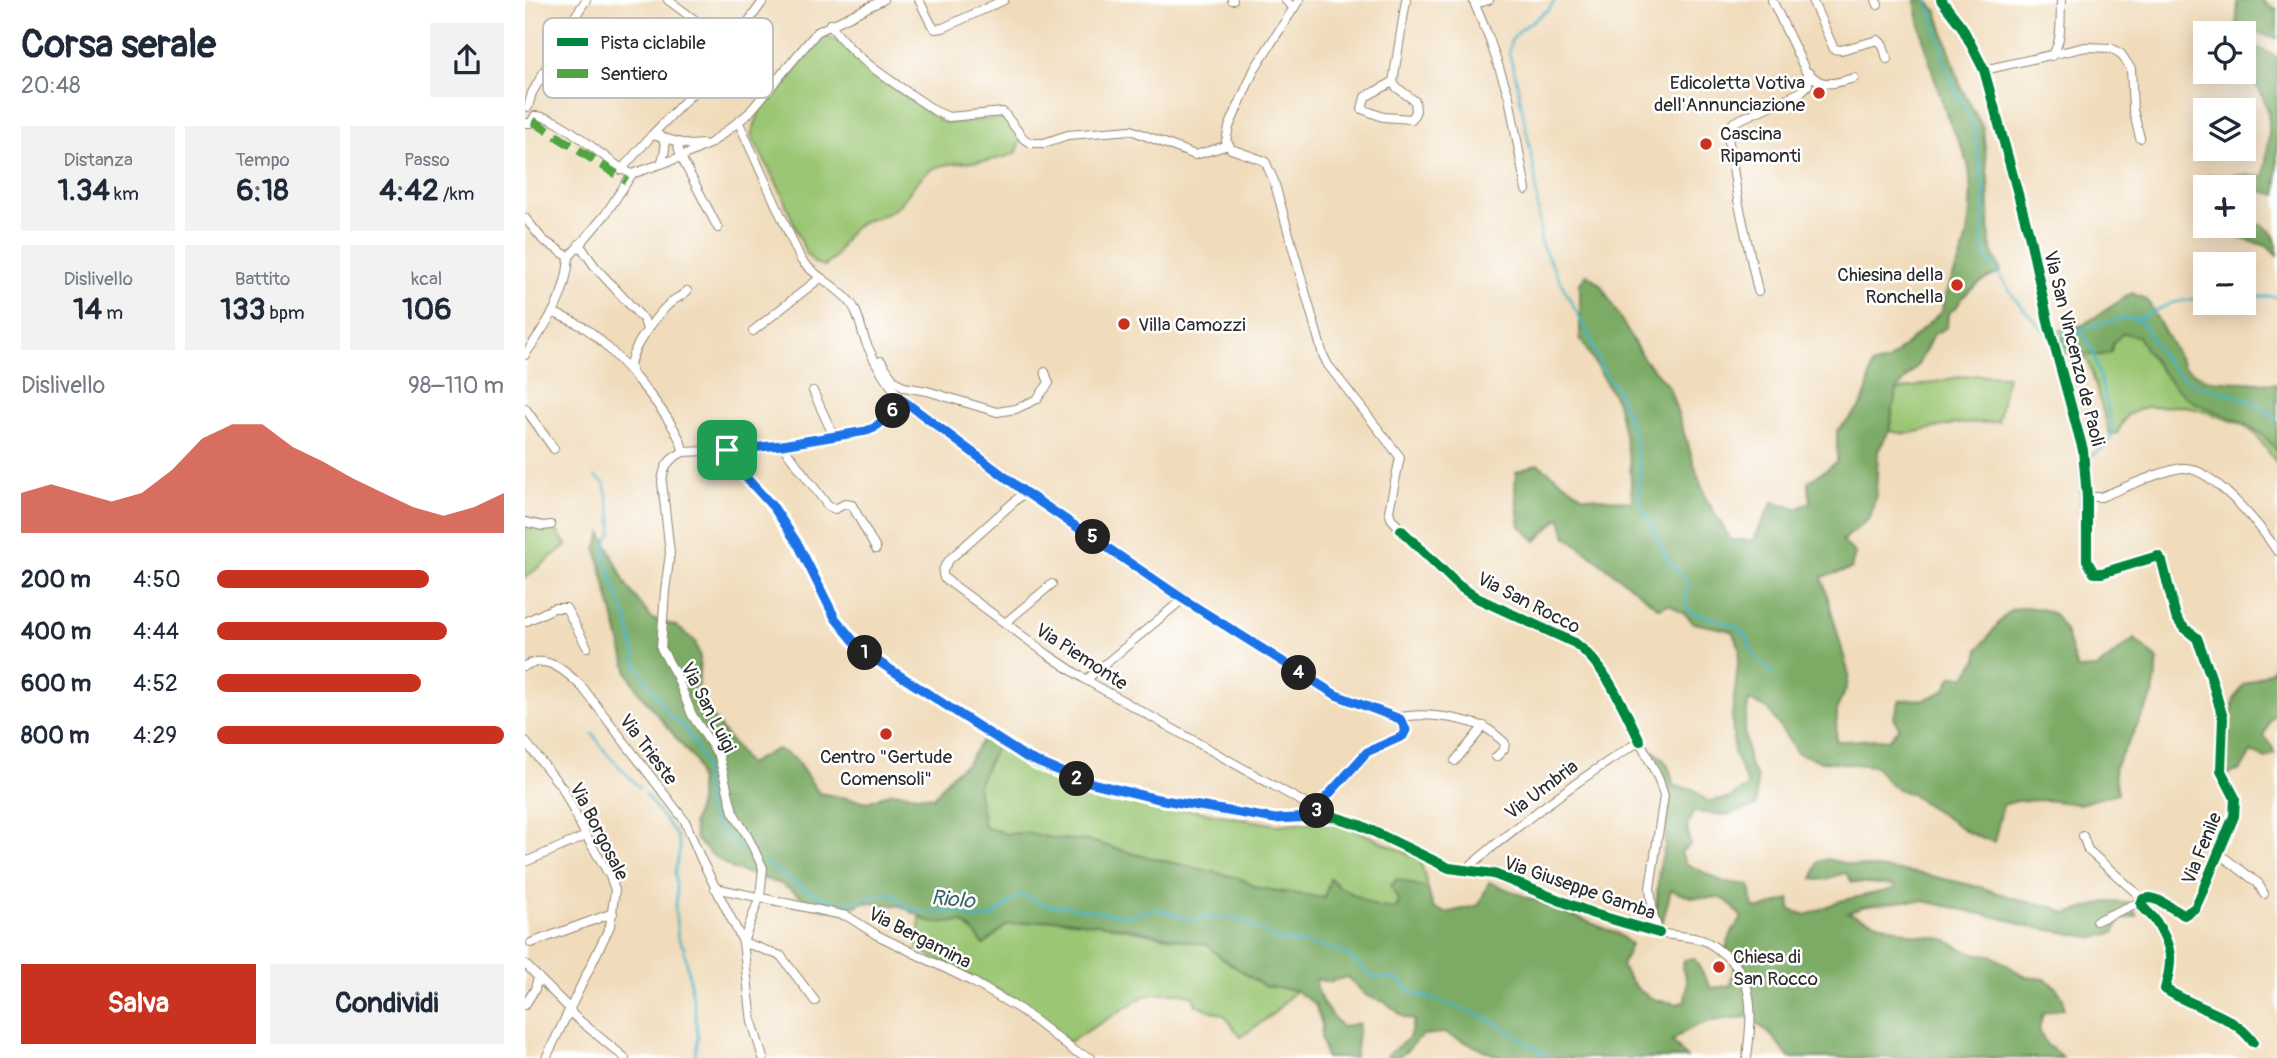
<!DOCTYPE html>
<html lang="it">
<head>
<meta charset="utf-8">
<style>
  :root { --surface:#fff; --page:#f2f2f3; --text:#1f2937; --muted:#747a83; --accent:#c8321e }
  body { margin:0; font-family:Pangolin,sans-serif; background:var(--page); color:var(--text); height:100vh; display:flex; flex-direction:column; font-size:26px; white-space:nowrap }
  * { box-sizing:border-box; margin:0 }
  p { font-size:23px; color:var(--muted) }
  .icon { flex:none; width:38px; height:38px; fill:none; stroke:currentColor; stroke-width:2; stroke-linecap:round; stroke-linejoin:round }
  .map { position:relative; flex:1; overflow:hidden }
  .details { display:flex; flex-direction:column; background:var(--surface); width:525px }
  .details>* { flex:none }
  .fabs { position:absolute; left:1668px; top:21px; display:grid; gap:14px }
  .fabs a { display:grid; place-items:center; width:63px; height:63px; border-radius:0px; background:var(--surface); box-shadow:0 4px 18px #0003; font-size:35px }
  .pin { position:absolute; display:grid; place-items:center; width:60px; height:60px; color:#fff; margin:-30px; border-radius:14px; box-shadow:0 4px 10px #0006 }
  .km { position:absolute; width:35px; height:35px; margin:-18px; border-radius:50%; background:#222; color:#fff; font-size:19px; line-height:35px; text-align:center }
  .round { display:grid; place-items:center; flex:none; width:74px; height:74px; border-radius:0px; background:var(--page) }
  .headline { display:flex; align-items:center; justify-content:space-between; height:119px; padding:0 21px }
  h1 { font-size:38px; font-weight:700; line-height:52px }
  .stats { display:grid; grid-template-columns:repeat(3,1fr); gap:10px; height:119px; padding:7px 21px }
  .stats div { display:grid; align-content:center; border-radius:0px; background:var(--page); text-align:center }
  .stats b { font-size:30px; font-weight:700 }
  .stats small { font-size:19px; font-weight:400 }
  .stats p { font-size:19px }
  .chart { height:196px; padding:14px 21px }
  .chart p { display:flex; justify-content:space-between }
  .chart svg { width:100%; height:126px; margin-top:7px; fill:var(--accent); opacity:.7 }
  .action { display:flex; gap:14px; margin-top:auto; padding:14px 21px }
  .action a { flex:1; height:80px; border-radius:0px; background:var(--accent); color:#fff; font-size:28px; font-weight:700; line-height:80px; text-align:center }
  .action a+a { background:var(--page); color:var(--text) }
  ul { padding:0 21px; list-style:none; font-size:23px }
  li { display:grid; grid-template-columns:112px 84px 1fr; align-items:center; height:52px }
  li i { height:18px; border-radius:9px; background:var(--accent) }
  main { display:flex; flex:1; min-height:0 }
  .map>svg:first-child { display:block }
  .green { fill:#9bc673; stroke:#63784f; stroke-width:2 }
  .forest { fill:#7cab65; stroke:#546b48; stroke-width:2 }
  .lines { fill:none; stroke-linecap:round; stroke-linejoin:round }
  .stream { stroke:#47b4c4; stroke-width:2.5 }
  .minor-casing { stroke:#8e8372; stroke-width:10 }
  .minor { stroke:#fff; stroke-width:8 }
  .quiet { stroke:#51a443; stroke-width:9; stroke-dasharray:18 9; stroke-linecap:butt }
  .cycleway-casing { stroke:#fff; stroke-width:15 }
  .cycleway { stroke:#00873e; stroke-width:10 }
  .route-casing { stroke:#fff; stroke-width:14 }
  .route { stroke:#1a73e8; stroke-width:9 }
  .poi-dot { fill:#c8321e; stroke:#fff; stroke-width:2.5 }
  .labels { text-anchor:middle; stroke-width:5; stroke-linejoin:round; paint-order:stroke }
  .poi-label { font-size:19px; fill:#2b2b2b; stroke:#fff; text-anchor:start }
  .street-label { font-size:19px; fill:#2b2b2b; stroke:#fff }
  .water-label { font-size:21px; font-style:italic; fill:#366268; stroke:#fff }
  .key { fill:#fff; stroke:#bfbfbf; stroke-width:2 }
  .key-label { font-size:19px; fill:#2b2b2b }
</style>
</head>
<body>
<main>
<section class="details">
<div class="headline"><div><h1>Corsa serale</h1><p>20:48</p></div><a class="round"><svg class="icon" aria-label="share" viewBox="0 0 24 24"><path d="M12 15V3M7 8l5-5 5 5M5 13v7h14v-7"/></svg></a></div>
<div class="stats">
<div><p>Distanza</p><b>1.34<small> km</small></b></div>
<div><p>Tempo</p><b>6:18</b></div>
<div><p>Passo</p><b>4:42<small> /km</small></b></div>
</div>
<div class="stats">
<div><p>Dislivello</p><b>14<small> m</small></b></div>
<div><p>Battito</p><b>133<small> bpm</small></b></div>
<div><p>kcal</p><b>106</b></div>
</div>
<div class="chart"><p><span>Dislivello</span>98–110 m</p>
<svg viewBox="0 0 160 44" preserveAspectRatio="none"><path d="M0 44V30L10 27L20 30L30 33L40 30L50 22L60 11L70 6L80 6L90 14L100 19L110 25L120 30L130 35L140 38L150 35L160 30V44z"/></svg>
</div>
<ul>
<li><b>200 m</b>4:50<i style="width:74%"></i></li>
<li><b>400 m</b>4:44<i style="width:80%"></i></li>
<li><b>600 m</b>4:52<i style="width:71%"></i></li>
<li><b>800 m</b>4:29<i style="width:100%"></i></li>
</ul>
<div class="action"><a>Salva</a><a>Condividi</a></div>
</section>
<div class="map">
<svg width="1752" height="1058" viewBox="0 0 1752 1058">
  <rect width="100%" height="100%" fill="#fff"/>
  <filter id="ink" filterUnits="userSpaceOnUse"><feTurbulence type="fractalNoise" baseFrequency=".0143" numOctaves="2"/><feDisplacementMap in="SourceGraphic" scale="14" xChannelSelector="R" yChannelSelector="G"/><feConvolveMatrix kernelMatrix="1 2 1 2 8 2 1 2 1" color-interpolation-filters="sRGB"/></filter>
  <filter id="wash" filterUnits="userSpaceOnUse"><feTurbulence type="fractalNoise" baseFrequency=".00686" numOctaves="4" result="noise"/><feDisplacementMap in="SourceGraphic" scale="28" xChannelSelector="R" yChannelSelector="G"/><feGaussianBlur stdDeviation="1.57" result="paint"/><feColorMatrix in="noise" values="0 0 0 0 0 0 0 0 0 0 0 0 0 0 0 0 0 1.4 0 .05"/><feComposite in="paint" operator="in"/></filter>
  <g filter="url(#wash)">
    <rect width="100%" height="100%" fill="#f0dbba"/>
    <g class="green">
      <path d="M302,36l13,6 37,35 67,46 60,-5 17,19 -4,15c-26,15 -69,6 -88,19 -15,9 -22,29 -36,39 -12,9 -28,7 -39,18 -14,12 -12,25 -29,38l-11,-3 -9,-12 -24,-59 -30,-57 10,-27 27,-28 28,-38z"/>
      <path d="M1602,314l44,48 106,53v48l-22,-29 -13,-10 -56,-18 -40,1 -19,8 -10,18 -7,2 -22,-75 -11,-6 -14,-1 -5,-22z"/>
      <path d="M1453,375l29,1 -9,46 -44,2 -48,10 -17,-3 7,-40 57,-13z"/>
      <path d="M0,524l30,4 11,17 -41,33z"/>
      <path d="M473,743l35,23 67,23 67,17 111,19 41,-4 30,6 71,32 8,30 -21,-5 -11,25 -19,-2 -38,-20 -8,-8 -7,19 -66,-10 -19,-10 -105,-24 -44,-13 -33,-2 -30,-6 -20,1 -23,-7 -7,-41z"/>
      <path d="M395,918l13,5 29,-1 12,10 10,13 23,-20 50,-6 37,4 114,22 11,11 45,30 32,4 -23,24 -32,23 -17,-22 -28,-10 -3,-9c-14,-6 -33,-3 -48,0l-76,46 -56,-44 -96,-49z"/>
    </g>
    <g class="forest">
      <path d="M1390,0h12l10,11 24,76 22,41 5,53 2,64 11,27c-14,6 -28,14 -38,25 -7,9 -4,10 -15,16l-1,14 -14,8 -15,30 -22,26 -7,40 -11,20 -2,43 -6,24 -28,23 13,12 -4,16 -29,8 27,98 -3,14 -9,19 -1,33c19,1 35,-4 53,-1l10,-12 -5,-11 6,-17 26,-1 18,-8 8,-15h14l11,-17 2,-10 22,-29 10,-10 14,-3 16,2 13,5 11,17 12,38 20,-1 37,-29 24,21 -5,35 -39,74 4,24 -39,11 -34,-4 -28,1 -14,4 -9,37 -25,-9 -60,-40c-17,-4 -24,-14 -34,-27l-54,-5 -24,-8 -29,-44 -19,-9 -5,29 5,35 8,14 -1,28 -29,9 -34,-3 -6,15 3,18 -9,7 4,11 38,19 27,3 3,22 7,2 30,-10v11l17,5 33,-14 54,-12v-4l-42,-3 -6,-9c-12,2 -21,9 -33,6l5,-17 9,-3 25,6 65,8 63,14 43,14 28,5 16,8 39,-12 23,1 8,13 -17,4 -5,12 -19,6 -74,-13 -9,-4 -89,-20h-20l-42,6 -14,6 63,21 33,5 26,14 21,2 35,22 19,2 10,7 8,12 1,10 -21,5 -4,17 8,15 17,13h-275l-14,-19 -25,-22c-30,1 -54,4 -78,24l15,17h-185l-58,-25 -21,2c-12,8 -17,23 -33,23l-3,-3 22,-17 5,-18 -10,-3 -19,-15 -18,-6 -20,-19 -18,5 -14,-3c3,21 13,33 27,48l17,-4 -4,35h-29l-5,-20 1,-13 -7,-21 -20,-14 -31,-4 -45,-30 -11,-11 -81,-17 -70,-9 -50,6 -23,20 -10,-13 -12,-10 -29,1 -32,-17 -38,-4 -20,10 -23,-4 -39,-24 -48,-15 -22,-15 -15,-14 -3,-17 6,-20v-22l-4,-20 -56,-69 -11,-19 -32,-125 6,-14 25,52 25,33 24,7 19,15 5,16 -2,33 7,17 43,57 29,-15 18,10 24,34 49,9 24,-10 42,5 18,-23 14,-10 21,-31 11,10 -21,43 7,41 23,7 20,-1 30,6 33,2 44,13 105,24 19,10 66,10 6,-19 9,8 38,20 19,2 3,-7 -8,-16 6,-7 31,10 5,19 13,5 33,-8 10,-23 129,52 13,10 -9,22c8,18 19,29 38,35 6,1 11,1 18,3l7,-3 2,-21 -5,-12 2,-8 10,-2 17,30 19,-2 4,-18 6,-10 -15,-8 8,-20 9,-12c-22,-28 -19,-18 -49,-21 -8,-1 -15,-4 -22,-7l-10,38 -5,-18 3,-40 6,-24 4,-54 -21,-44c16,8 24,20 25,38l20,3 14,12 23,-3 18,-12 -14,-33 -2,-38 8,-67 -8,-17 -38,-8 -9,-9 -16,-10 -10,4 -93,-72 -6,-19 -24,24 -16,-15 -5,-36 1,-18 22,-8 45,32 49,6 -2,-41 -13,-59 -37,-64v-55l7,-9 14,11 42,73 26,29 36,110 26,43h22l20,-38 24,7 14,-7 -3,-20 29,-20v-32c27,-22 30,-32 35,-65l15,-3 55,-51c2,-20 8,-26 15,-44 12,-26 15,-61 13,-89 -1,-24 -16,-43 -24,-65 -12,-36 -25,-75 -31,-113z"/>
      <path d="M1713,0h25l2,4 12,5v30l-23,-8 -2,11 4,5 21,10v138l-43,-11 -24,1 -4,-9 33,-1 25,2c6,-47 13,-74 -20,-106l-1,-38h-7z"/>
      <path d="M1733,224c17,6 19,16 19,32l-10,-10 -28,-8 -4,-3z"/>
      <path d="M1607,293l15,7 37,67 23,13 70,4v67c-24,-33 -52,-32 -83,-49 -20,-11 -46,-46 -56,-66l-15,-3 -10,10 -2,9c-15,7 -36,2 -49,-7l1,-7z"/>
      <path d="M1752,659v54l-6,5 -7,18 6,7 5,10 -9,5 -15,-6 -10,18 -15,5 -2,-30 10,-45 9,-15 29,-14z"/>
    </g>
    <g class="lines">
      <g class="stream">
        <path d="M1030,0l-6,9 -29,21 -9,11 -2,12 7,25 19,96 6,70 50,96 11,30 16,21 16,45 6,38 -2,14 2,14 29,60 19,20 -2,22 4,8 38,11 11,6 9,10 4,13 22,23"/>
        <path d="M1402,0l16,50v10l13,31 17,33 12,72 -3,44 4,16 31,45 29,32c5,1 11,3 16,2 20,-3 64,-26 80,-12 11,17 20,37 35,50 19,15 40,17 62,24 15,5 26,12 38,22"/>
        <path d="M1718,296l34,1"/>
        <path d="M1612,319l35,-16 33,-6"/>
        <path d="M1550,331l10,5 8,14 19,76c2,18 -9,22 -22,30"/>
        <path d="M70,477l9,6 8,34v15l-4,7 -3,20 24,67 7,37 32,51 16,13 11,17 9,19 2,41 8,20 18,19 23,14"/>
        <path d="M1556,558l-1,-90 2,-7"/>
        <path d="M68,734l14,20 32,33"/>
        <path d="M120,794l32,42 3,13 -5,23 2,23 -2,14 3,29 6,10 10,56 4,34 -3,20"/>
        <path d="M239,862c25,16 59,45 90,40 13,-2 24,-8 38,-9l15,15 15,4 38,1 15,6 16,-1 26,-21 6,-2 24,11h17l60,10 33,-7 32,10 34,-2 19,3 31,18 60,11 14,5 28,24h18l8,3 9,11 64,21 20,9 58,36"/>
        <path d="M1746,1058l6,-3"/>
      </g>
    </g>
  </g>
  <g filter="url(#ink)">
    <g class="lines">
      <g class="minor-casing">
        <g id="minor">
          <path d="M143,0l62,46"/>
          <path d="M394,0l12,24 4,5 8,-1 61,-28"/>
          <path d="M707,0h1"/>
          <path d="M760,0l9,8"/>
          <path d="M948,0l16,38 20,59 17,93"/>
          <path d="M1287,0l22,49 7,1 37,-10 5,5 4,14"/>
          <path d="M1351,0l2,5"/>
          <path d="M1416,0l21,27 22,43 45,164 20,92 34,124 4,47v63l7,13h8l56,-17 4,5 14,56 7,10 14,11 14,39 12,41 -2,53 14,27 -1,18 -34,81 -5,11 -11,7 -24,-14 -9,-3 -8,1 -2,5c4,7 10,10 14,16 18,27 18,40 10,69 28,19 67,24 88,53"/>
          <path d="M950,4l14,-4"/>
          <path d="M305,24c24,37 70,62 105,87l14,6 54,-5 21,27 7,4h13l24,-8 63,-5 64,25 34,-10"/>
          <path d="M1527,56c11,-16 8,-38 9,-56"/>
          <path d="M1459,70l102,-23 25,1 10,6 10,15 2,41 7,28"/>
          <path d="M1284,73c13,16 27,10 45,5"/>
          <path d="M868,82l-28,15 -3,12 21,8 29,2 4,-8 -1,-10 -19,-14 -3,-5 13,-82"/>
          <path d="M3,107l4,-14 44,-78 10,-15"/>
          <path d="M10,116c28,-1 70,47 97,58l49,-17 30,-14 37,-29 69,-82 66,-32"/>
          <path d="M0,123h6l4,-7"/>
          <path d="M214,123l62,137c14,17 35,25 49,42 10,11 11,32 18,45 9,20 21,38 35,54l122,91 158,107 153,96 64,24c5,6 6,10 4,17l-37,16 -46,51 -8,14"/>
          <path d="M127,135l57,-59 55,-76"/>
          <path d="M135,136c9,9 4,17 1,28"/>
          <path d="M152,142l4,15 37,71"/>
          <path d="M704,145l2,4 34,12 9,20 49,174 5,10 72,92 -11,54 2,7 10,12"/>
          <path d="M704,145l-3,-4 3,-14 26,-59 44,-68"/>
          <path d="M96,170l31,-35 38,10 13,-1"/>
          <path d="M0,218l18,22 26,17"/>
          <path d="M54,244l17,24 48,52 3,9"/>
          <path d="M44,257l36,-42 27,-41"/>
          <path d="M1233,291l-20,-91 -11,-70 7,-8 67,-30 7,-7 1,-7 -37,-78"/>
          <path d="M29,313c11,5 24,10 34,17 22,15 95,97 95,122l71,-3 112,-18 8,-4 29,-26"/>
          <path d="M228,331l67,-53"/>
          <path d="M0,355c23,-34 41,-56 44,-98"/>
          <path d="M356,361l13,19 10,7 23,4 70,21 19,-3 21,-10 12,-16 -4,-11"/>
          <path d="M106,369c-5,-15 29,-59 43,-69 5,-3 9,-5 13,-9"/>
          <path d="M288,391l21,46"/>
          <path d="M0,408l29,41"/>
          <path d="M257,445l46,61 7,3 10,-5 7,1 24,44"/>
          <path d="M202,450l5,12 42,46 25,38 36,72 27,33 174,112 44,17 78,19 50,10 67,10 60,-2 25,8 89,43 45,6 100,40 65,19"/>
          <path d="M158,452c-15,8 -19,13 -21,30l8,71 -5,38 -4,57 16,29 15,38 27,41 14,56 15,25 15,31 -3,28 -17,46"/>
          <path d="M500,492l-75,67c-5,7 -9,11 -6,19l103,76 39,26 231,130"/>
          <path d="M1562,497h14c20,-8 62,-27 81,-29 29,-3 80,60 95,83"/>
          <path d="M0,522l18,4 8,-1"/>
          <path d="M0,622l29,-14h12l21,39"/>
          <path d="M480,623l47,-39"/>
          <path d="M0,666c22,-13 43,7 58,22l102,133 16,38 42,83 9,80 11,36"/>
          <path d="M561,680l97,-81"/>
          <path d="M872,718c25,-6 60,-1 85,8 8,3 16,11 23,17l-1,6 -8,8"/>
          <path d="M0,741l38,48 23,47 24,40 5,14 -5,36 -64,132"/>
          <path d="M930,761l29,-35"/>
          <path d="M1558,836l5,14 55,49"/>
          <path d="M1693,853l40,30 6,11"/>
          <path d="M0,862l61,-26"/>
          <path d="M940,870c57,-49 112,-90 175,-129l19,39 5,16 -14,92 3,27 6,18c14,3 30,3 43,7 10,3 16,10 23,15 33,26 26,67 22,103"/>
          <path d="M190,888l132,28 30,19 96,47 48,28 53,41 17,7"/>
          <path d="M1571,921l39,-17h6"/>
          <path d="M218,942l38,14 34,45"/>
          <path d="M6,943l82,-30"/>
          <path d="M0,964l44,44 4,7 52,43"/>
          <path d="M0,1005l10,-16 3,-12"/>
        </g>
      </g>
      <use href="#minor" class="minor"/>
      <path class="quiet" d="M8,121l94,60"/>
      <g class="cycleway-casing">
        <g id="cycleway">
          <path d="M1416,0l21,27 22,43 45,164 20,92 34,124 4,47v63l7,13h8l56,-17 4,5 14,56 7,10 14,11 14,39 12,41 -2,53 14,27 -1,18 -34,81 -5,11 -11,7 -24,-14 -9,-3 -8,1 -2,5c4,7 10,10 14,16 18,27 18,40 10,69 28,19 67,24 88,53"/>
          <path d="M202,450l5,12 42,46 25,38 36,72 27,33 174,112 44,17 78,19 50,10 67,10 60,-2 25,8 89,43 45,6 100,40 65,19"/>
          <path d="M876,530l58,56 18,12 98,45c31,23 48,64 65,98"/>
        </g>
      </g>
      <use href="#cycleway" class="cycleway"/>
    </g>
  </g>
  <g class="lines" filter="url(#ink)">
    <g class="route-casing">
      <path id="route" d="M379,401l121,91 158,107 153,96 64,24 6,11 -3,6 -36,16 -46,51 -8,14 -38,2 -117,-20 -78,-19 -54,-23 -164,-106 -27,-33 -36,-72 -25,-38 -42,-46 -5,-12 55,-5 84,-14 8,-3z"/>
    </g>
    <use href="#route" class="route"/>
  </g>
  <g class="poi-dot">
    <circle cx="1294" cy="93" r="7"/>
    <circle cx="1181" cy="144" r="7"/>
    <circle cx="1432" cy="285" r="7"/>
    <circle cx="599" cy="324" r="7"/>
    <circle cx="361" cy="734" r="7"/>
    <circle cx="1194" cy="967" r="7"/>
  </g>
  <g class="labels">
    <g class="poi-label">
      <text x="1280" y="89" text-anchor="end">Edicoletta Votiva<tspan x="1280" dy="22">dell'Annunciazione</tspan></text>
      <text x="1195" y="140">Cascina<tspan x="1195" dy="22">Ripamonti</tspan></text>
      <text x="1418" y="281" text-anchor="end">Chiesina della<tspan x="1418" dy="22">Ronchella</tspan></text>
      <text x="613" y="331">Villa Camozzi</text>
      <text x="361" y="763" text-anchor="middle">Centro "Gertude<tspan x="361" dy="22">Comensoli"</tspan></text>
      <text x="1208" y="963">Chiesa di<tspan x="1208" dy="22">San Rocco</tspan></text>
    </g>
    <g class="street-label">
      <text transform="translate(1550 348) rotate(76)" y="7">Via San Vincenzo de Paoli</text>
      <text transform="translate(1004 602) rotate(27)" y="7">Via San Rocco</text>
      <text transform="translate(557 656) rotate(33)" y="7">Via Piemonte</text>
      <text transform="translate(184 707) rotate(63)" y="7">Via San Luigi</text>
      <text transform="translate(124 749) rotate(53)" y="7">Via Trieste</text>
      <text transform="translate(1016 789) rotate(-37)" y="7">Via Umbria</text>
      <text transform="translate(75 831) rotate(63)" y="7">Via Borgosale</text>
      <text transform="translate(1676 848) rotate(-68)" y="7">Via Fenile</text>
      <text transform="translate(1055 887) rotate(19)" y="7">Via Giuseppe Gamba</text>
      <text transform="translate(395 937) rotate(27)" y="7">Via Bergamina</text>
    </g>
    <g class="water-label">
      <text transform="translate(428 899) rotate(5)" y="7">Riolo</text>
    </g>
  </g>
  <rect x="18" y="18" width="230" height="80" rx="10" class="key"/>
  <rect x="32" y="38" width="31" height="8" fill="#00873e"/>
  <rect x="32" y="69" width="31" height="9" fill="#51a443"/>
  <g class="key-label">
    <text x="75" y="49">Pista ciclabile</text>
    <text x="75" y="80">Sentiero</text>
  </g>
</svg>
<div class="fabs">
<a><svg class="icon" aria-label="locate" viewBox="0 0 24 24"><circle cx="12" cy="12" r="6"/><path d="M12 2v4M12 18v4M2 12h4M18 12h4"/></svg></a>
<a><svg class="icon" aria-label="layers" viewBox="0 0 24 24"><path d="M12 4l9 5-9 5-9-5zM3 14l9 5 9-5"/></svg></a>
<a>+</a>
<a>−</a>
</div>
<div class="pin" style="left:202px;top:450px;background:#1e9e55"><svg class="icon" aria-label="arrive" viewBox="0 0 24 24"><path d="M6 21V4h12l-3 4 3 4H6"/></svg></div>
<b class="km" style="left:340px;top:653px">1</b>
<b class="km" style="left:552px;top:779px">2</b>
<b class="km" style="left:792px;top:811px">3</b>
<b class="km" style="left:774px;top:673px">4</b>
<b class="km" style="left:568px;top:537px">5</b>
<b class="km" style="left:368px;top:411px">6</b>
</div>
</main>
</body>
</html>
